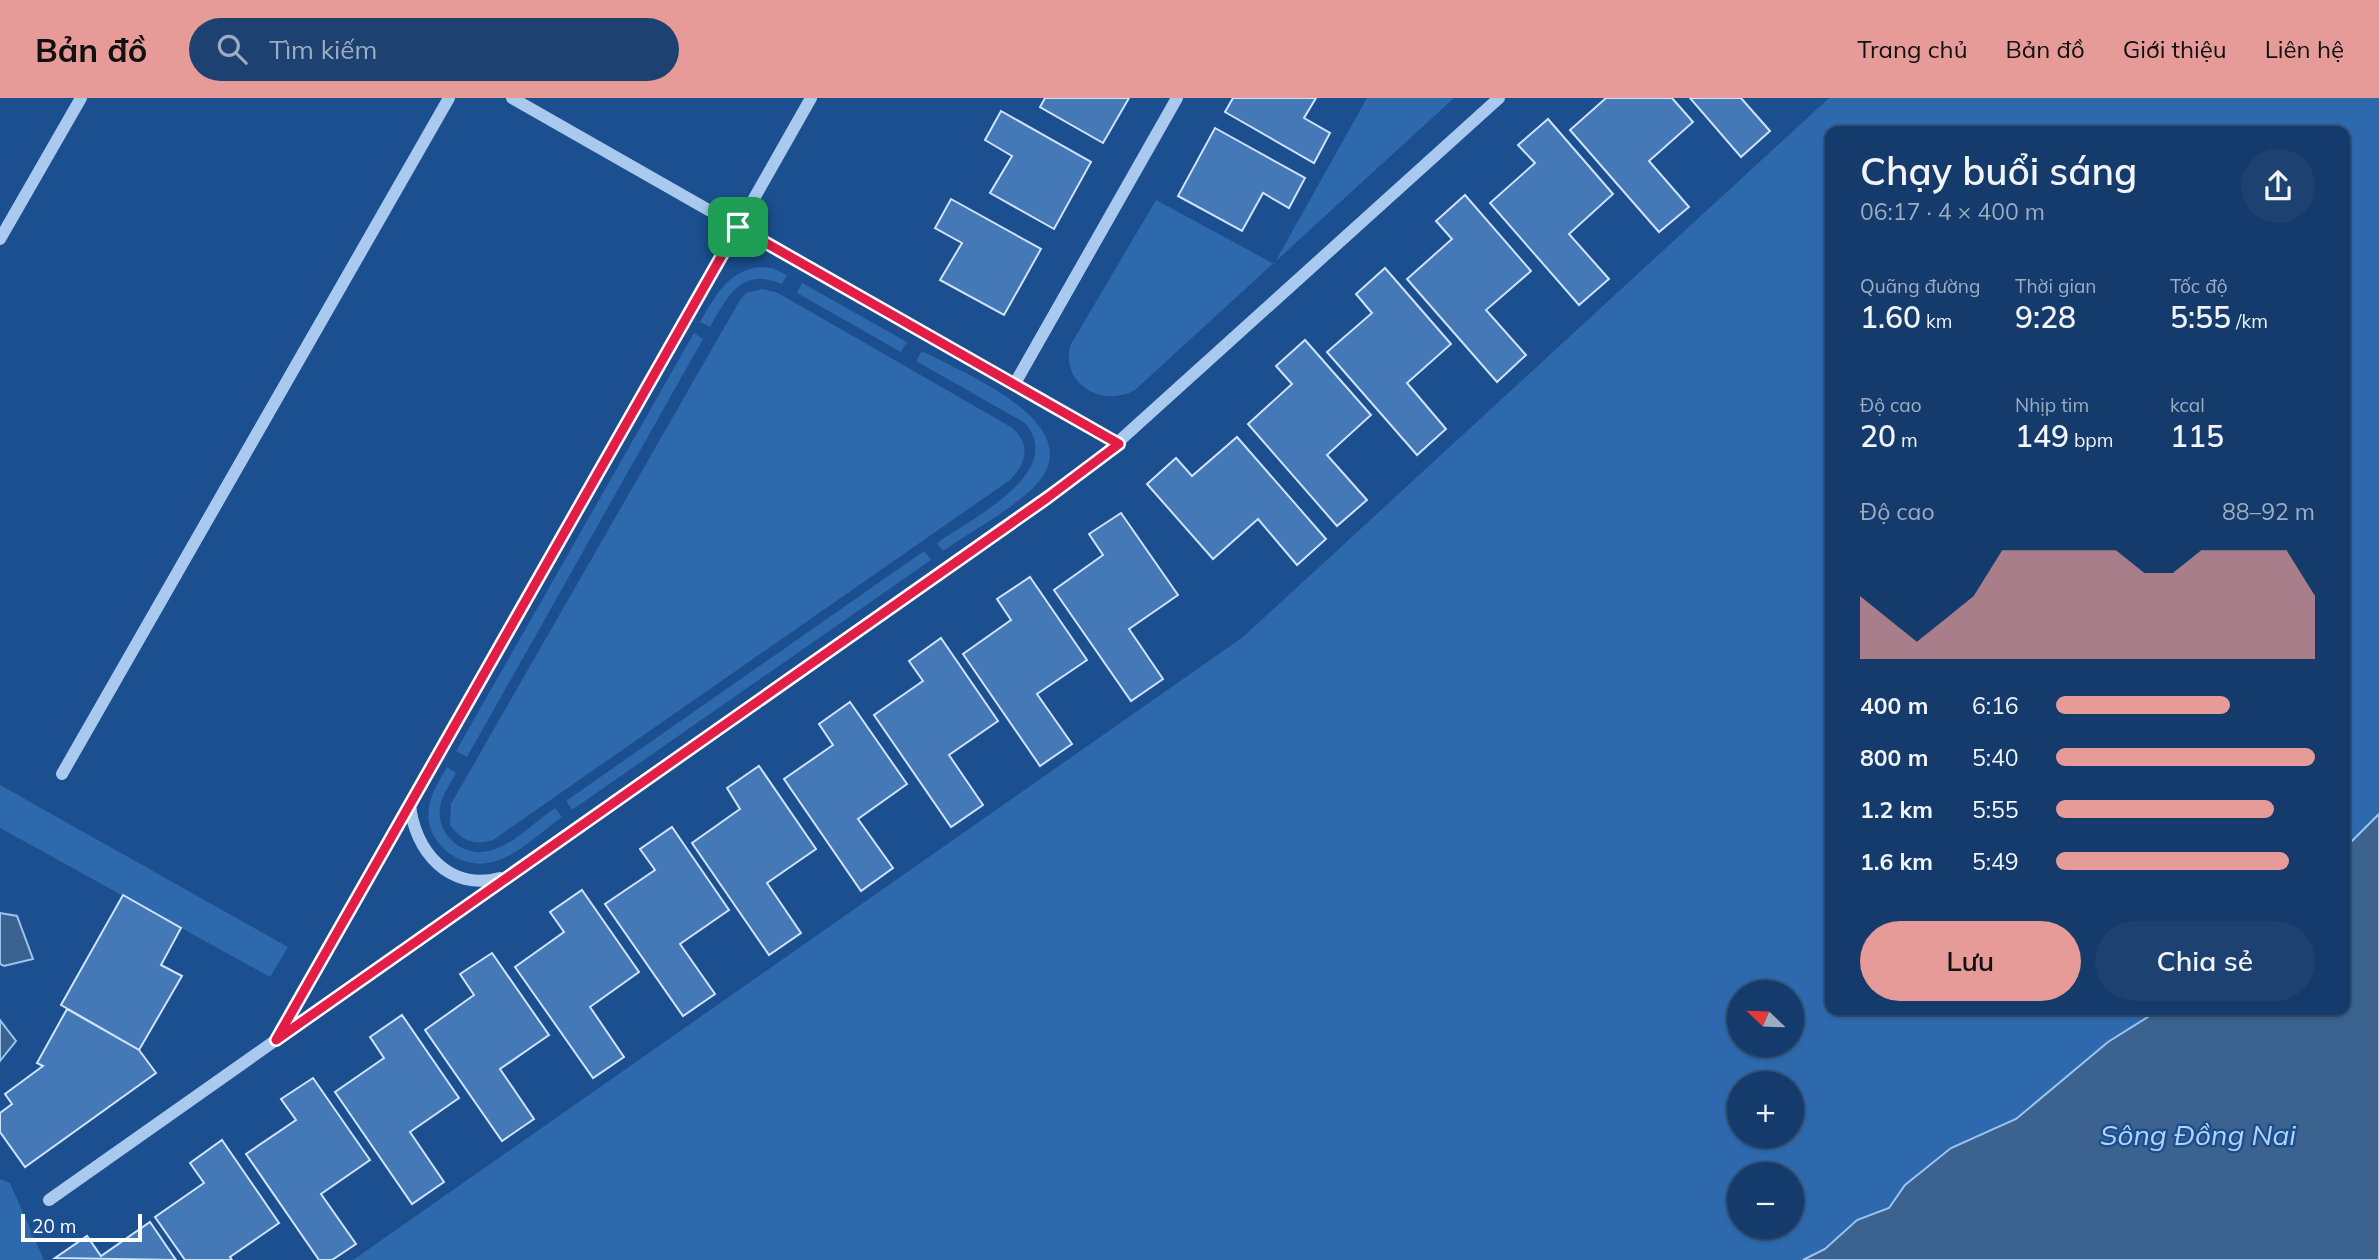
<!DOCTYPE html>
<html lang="vi">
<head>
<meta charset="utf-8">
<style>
  :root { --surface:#143b6b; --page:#1d4271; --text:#f1f3f6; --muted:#9dadc1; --line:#33557e; --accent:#e69b98 }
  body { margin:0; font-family:Mulish,sans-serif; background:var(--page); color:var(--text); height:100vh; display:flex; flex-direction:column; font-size:26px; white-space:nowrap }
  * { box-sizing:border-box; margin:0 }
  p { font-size:23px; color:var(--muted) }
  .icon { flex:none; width:38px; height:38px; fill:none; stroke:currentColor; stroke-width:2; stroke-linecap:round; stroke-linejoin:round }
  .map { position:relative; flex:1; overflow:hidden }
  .drawer { position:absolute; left:1825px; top:28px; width:525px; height:889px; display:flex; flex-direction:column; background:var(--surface); border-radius:14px; box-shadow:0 2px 5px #0004,0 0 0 2px var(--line) }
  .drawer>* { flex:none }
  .needle { width:46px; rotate:293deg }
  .tools { position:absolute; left:1727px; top:882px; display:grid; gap:14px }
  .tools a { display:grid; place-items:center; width:77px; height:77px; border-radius:50%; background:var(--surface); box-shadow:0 2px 5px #0004,0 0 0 2px var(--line); font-size:35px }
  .scale { position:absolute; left:21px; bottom:18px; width:121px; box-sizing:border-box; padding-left:7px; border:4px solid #fff; border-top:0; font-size:19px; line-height:24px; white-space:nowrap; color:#fff; -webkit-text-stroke:5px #1b4f8f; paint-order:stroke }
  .pin { position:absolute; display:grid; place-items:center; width:60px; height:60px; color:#fff; margin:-30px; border-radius:14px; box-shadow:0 4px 10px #0006 }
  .round { display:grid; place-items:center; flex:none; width:74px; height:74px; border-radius:37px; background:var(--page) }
  .overview { display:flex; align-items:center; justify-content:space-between; height:119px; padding:0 35px }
  h1 { font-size:38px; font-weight:600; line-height:52px }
  .figures { display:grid; grid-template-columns:repeat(3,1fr); gap:10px; height:119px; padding:7px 35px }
  .figures div { display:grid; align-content:center }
  .figures b { font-size:30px; font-weight:600 }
  .figures small { font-size:19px; font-weight:400 }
  .figures p { font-size:19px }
  .chart { height:196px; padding:14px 35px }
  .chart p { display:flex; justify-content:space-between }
  .chart svg { width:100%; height:126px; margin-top:7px; fill:var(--accent); opacity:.7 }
  .button { display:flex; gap:14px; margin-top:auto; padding:14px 35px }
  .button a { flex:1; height:80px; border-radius:42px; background:var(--accent); color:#111; font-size:28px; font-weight:600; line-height:80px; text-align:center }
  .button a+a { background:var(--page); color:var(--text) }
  ul { padding:0 35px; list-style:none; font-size:23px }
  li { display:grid; grid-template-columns:112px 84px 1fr; align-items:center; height:52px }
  li i { height:18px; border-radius:9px; background:var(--accent) }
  header { display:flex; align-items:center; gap:42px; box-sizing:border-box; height:98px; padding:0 35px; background:var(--accent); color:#111 }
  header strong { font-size:33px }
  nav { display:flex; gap:38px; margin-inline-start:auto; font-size:24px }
  .search { width:490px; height:63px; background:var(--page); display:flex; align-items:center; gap:18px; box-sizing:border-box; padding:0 24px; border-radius:38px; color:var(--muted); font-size:26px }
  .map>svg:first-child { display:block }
  .green { fill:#2e69ad; fill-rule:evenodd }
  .water { fill:#3c6290; stroke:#9cc4f0; stroke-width:2 }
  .building { fill:#4478b7; stroke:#cfe3fa; stroke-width:2 }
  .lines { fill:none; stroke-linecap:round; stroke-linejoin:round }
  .minor { stroke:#a9c9ee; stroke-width:12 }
  .route-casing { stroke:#fff; stroke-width:14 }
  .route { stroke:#e11d48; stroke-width:9 }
  .labels { text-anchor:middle; stroke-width:5; stroke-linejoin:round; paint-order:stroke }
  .water-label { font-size:28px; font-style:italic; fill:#b5d3f5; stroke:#1b4f8f }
</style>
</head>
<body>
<header>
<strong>Bản đồ</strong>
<div class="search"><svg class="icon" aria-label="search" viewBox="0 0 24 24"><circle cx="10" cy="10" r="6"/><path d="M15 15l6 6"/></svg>Tìm kiếm</div>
<nav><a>Trang chủ</a><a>Bản đồ</a><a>Giới thiệu</a><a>Liên hệ</a></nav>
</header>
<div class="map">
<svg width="2379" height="1162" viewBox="0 0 2379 1162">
  <rect width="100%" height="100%" fill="#1b4f8f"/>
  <g class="green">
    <path d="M1367,0h87l-319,292c-32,18 -74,-5 -65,-44l86,-146 118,64z"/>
    <path d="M1829,0h550v716l-34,34v-717h-515v879h329l-51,32 -92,77 -65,29 -46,37 -16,23 -32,12 -32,29 -22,11h-1450l890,-623zM1740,894h52v53h-52zM1740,985h52v53h-52zM1740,1076h52v53h-52z"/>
    <path d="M758,169l14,1 15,7 -5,9c-41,-17 -54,12 -72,43l-10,-5c15,-25 27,-50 58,-55z"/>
    <path d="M802,185l105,59 -6,10 -104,-59z"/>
    <path d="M762,191l16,4 233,134c20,16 16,36 -1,53l-517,360c-19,6 -31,1 -43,-15l1,-21 289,-504 6,-7z"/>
    <path d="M694,235l9,6 -236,418 -11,-6z"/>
    <path d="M922,253c41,22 176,75 110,138 -26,24 -60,42 -89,62l-6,-8c33,-24 130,-70 88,-120l-109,-62z"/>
    <path d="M924,453l7,9 -359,250 -6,-9z"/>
    <path d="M447,669l9,6c-5,10 -14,22 -16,34 -4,29 25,52 52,43 22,-6 44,-29 63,-42l7,9c-21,15 -45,39 -69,45 -33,9 -70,-20 -64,-55 2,-14 11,-27 18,-40z"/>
    <path d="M0,687l288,162 -18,30 -270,-149z"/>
    <path d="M0,1081l10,4 34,77h-44z"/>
  </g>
  <g class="water">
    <path d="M2379,716v446h-576l22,-11 32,-29 32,-12 16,-23 46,-37 65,-29 92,-77 51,-32h186v-162z"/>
    <path d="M0,815l17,3 16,43 -29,7 -4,-2z"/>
    <path d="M0,922l16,21 -16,20z"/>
  </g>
  <g class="building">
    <path d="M1045,0h84l-26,45 -63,-36z"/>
    <path d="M1233,0h83l-12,20 26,15 -16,30 -89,-51z"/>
    <path d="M1606,0h66l21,24 -44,39 40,46 -30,25 -89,-102z"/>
    <path d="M1690,0h51l29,33 -29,26z"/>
    <path d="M1001,13l90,51 -37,67 -64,-36 22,-37 -27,-16z"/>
    <path d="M1548,21l65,75 -44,40 40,45 -30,26 -89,-102 45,-40 -17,-18z"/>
    <path d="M1215,30l90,50 -16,30 -26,-15 -21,38 -64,-35z"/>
    <path d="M1465,97l66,76 -45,39 40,45 -29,27 -90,-103 45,-40 -16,-18z"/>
    <path d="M951,101l90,50 -37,66 -64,-35 22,-37 -27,-15z"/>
    <path d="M1385,170l66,76 -44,39 39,46 -29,26 -90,-103 45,-39 -16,-19z"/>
    <path d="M1305,242l66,75 -44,40 40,45 -30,26 -89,-102 44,-40 -16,-18z"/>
    <path d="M1237,339l89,102 -29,26 -39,-46 -45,40 -66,-75 29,-26 16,18z"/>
    <path d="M1121,415l57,82 -49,34 34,50 -32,22 -77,-111 49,-35 -14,-21z"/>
    <path d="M1030,479l57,83 -50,34 35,50 -32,22 -77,-112 48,-34 -14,-21z"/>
    <path d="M941,540l57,83 -49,34 34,50 -32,22 -77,-112 49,-34 -14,-20z"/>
    <path d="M850,604l57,82 -49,35 35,49 -32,23 -77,-112 49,-34 -14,-21z"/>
    <path d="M759,668l57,83 -49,34 34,50 -32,22 -77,-112 48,-34 -13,-21z"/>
    <path d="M672,729l57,83 -49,34 35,50 -32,22 -78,-112 50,-34 -15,-21z"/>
    <path d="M582,792l57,82 -49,35 34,50 -31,21 -78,-111 49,-35 -14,-20z"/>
    <path d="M123,797l58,33 -20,37 21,11 -43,74 -78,-45z"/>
    <path d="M492,855l57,82 -49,34 34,50 -32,22 -77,-111 49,-35 -14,-21z"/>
    <path d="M67,911l72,41 17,23 -131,94 -25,-35v-19l12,-9 -7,-10 38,-28 -6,-3z"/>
    <path d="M402,917l57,83 -49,34 34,50 -32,22 -77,-112 49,-34 -14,-21z"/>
    <path d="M313,980l57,82 -49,34 35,50 -24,16h-13l-73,-106 50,-34 -15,-21z"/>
    <path d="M222,1042l57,83 -49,34 2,3h-47l-30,-43 49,-34 -14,-20z"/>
    <path d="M150,1124l26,38 -121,-2 32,-22 14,20z"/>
  </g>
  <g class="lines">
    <g class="minor">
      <path d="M512,0l607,346"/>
      <path d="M0,141l81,-141"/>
      <path d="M1014,287l163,-287"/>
      <path d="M62,676l387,-676"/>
      <path d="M410,706c4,46 39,88 90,74"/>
      <path d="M279,937l532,-937"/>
      <path d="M49,1102l1047,-738 403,-364"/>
    </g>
  </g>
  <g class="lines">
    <g class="route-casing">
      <path id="route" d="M738,129l381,217 -72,54 -771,542z"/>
    </g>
    <use href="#route" class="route"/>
  </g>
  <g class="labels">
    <g class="water-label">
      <text x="2198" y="1047">Sông Đồng Nai</text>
    </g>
  </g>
</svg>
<div class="tools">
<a><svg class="needle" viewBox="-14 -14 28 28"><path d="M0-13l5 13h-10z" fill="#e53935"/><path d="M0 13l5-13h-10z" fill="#9dadc1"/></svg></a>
<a>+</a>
<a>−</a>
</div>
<div class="scale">20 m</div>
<div class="pin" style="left:738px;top:129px;background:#1e9e55"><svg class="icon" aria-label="arrive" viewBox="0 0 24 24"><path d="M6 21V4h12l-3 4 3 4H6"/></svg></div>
<section class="drawer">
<div class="overview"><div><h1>Chạy buổi sáng</h1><p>06:17 · 4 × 400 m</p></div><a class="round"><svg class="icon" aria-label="share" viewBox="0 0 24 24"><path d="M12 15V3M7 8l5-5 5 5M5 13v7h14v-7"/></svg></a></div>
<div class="figures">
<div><p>Quãng đường</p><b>1.60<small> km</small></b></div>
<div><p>Thời gian</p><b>9:28</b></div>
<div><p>Tốc độ</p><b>5:55<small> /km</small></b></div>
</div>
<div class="figures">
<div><p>Độ cao</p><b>20<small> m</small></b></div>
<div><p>Nhịp tim</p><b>149<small> bpm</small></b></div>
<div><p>kcal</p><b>115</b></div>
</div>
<div class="chart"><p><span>Độ cao</span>88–92 m</p>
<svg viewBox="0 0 160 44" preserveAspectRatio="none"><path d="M0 44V22L10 30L20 38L30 30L40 22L50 6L60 6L70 6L80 6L90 6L100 14L110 14L120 6L130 6L140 6L150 6L160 22V44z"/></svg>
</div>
<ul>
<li><b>400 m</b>6:16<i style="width:67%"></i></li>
<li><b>800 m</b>5:40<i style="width:100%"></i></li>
<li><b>1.2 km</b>5:55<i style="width:84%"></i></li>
<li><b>1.6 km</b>5:49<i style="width:90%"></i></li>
</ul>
<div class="button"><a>Lưu</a><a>Chia sẻ</a></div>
</section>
</div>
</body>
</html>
